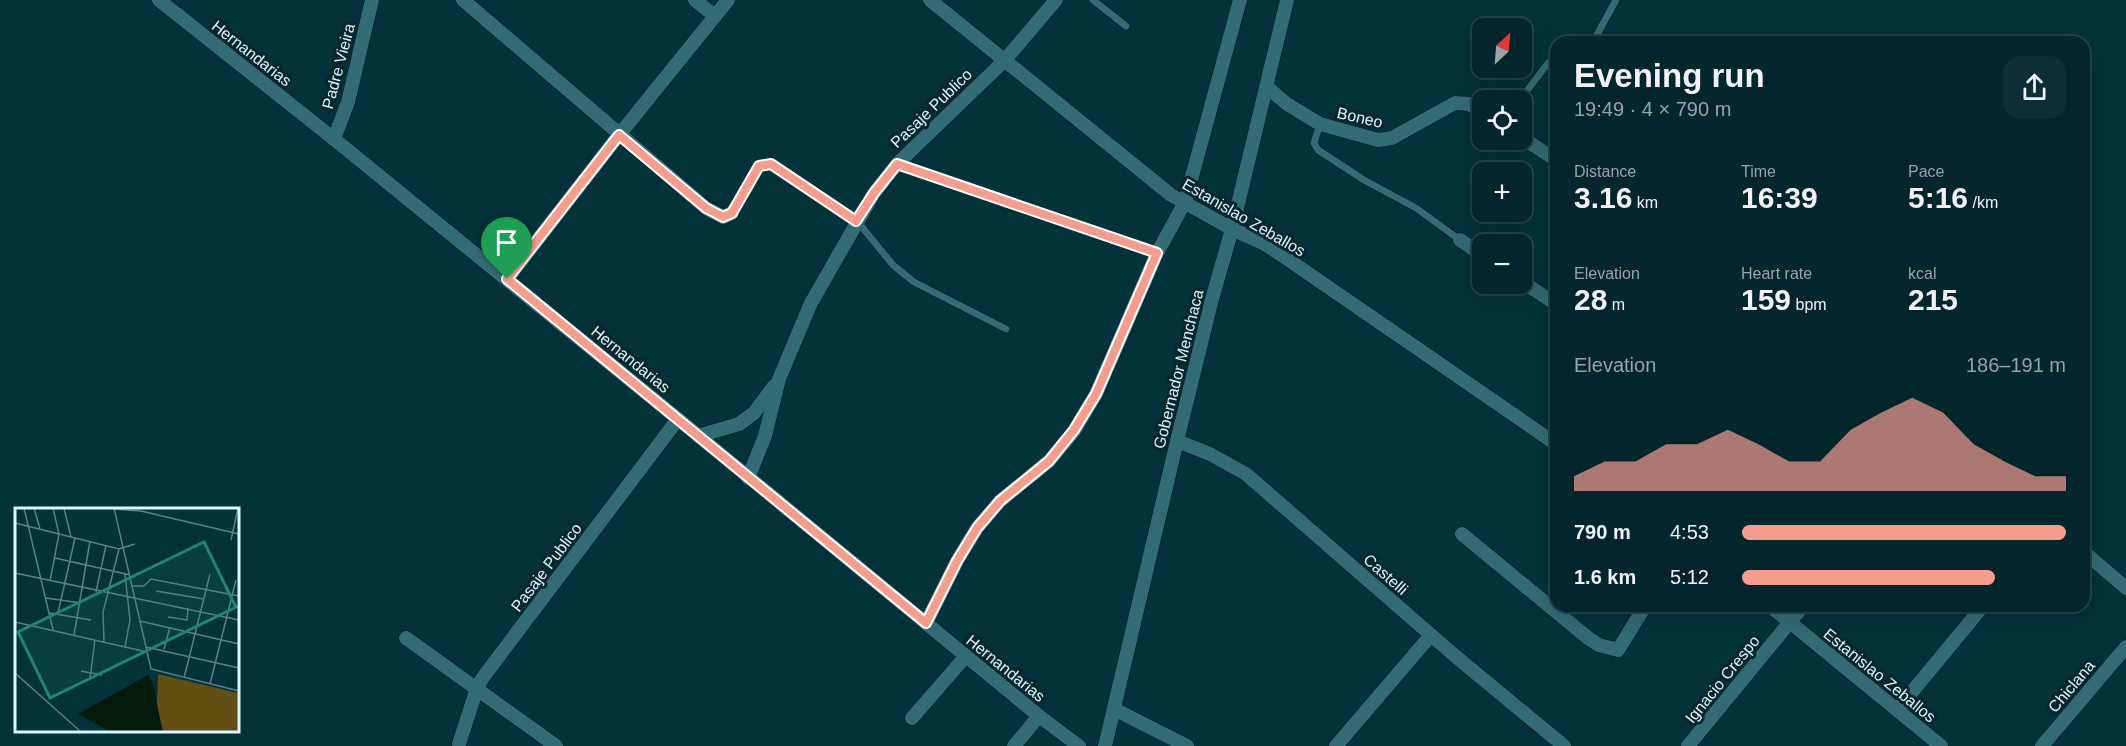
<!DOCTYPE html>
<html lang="en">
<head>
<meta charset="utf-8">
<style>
  :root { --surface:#02262c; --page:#0c2e34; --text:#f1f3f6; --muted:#96a5a9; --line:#234348; --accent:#f49d8d }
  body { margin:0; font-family:Helvetica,sans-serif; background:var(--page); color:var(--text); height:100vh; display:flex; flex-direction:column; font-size:22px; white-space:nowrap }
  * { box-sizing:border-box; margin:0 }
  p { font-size:20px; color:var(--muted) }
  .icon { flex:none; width:33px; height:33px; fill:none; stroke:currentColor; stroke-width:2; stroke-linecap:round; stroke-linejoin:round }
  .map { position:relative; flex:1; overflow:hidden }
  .sheet { position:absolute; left:1550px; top:36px; width:540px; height:576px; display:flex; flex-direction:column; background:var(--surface); border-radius:18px; box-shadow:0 6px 24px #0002,0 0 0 2px var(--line) }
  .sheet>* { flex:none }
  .needle { width:39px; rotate:26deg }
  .controls { position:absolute; left:1472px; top:18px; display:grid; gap:12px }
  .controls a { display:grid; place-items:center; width:60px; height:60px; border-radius:12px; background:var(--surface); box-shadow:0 6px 24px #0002,0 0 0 2px var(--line); font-size:30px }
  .pin { position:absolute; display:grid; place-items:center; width:51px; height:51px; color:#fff; margin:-62px -26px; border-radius:50% 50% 50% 0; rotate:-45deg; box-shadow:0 0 6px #0007 }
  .pin .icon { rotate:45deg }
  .round { display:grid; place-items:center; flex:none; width:63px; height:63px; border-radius:18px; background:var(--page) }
  .head { display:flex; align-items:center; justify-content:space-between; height:102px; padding:0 24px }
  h1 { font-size:33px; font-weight:700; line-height:45px }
  .figures { display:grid; grid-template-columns:repeat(3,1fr); gap:9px; height:102px; padding:6px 24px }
  .figures div { display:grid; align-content:center }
  .figures b { font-size:30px; font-weight:700 }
  .figures small { font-size:16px; font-weight:400 }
  .figures p { font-size:16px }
  .chart { height:168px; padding:12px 24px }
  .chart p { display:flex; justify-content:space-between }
  .chart svg { width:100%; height:108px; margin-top:6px; fill:var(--accent); opacity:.7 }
  ul { padding:0 24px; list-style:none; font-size:20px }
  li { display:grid; grid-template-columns:96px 72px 1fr; align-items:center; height:45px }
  li i { height:15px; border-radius:8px; background:var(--accent) }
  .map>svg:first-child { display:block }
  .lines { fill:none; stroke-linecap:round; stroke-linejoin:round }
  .lane-casing { stroke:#00191e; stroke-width:8 }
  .street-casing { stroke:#00191e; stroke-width:15 }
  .lane { stroke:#336b76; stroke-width:7 }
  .street { stroke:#336b76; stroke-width:14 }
  .route-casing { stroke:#fff; stroke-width:12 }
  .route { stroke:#f49d8d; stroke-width:8 }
  .labels { text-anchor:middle; stroke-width:6; stroke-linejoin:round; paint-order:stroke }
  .street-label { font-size:16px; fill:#daf7fd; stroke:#08272c }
  .inset-road { fill:none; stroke:#598188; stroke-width:1.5 }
  .view { fill:#23837c; fill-opacity:0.15; stroke:#23837c; stroke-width:3 }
  .inset-edge { fill:none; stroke:#daf7fd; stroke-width:3 }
</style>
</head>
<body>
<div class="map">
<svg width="2126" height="746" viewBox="0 0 2126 746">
  <rect width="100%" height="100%" fill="#03323a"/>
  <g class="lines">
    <g class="lane-casing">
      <g id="lane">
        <path d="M1093,0l33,26"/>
        <path d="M1593,42l23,-42"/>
        <path d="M1520,100l28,-37 8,-5"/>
        <path d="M1320,124l-6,19 4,7 46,30 52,28 44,32"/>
        <path d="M897,164l260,89"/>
        <path d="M732,213l27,-47 12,-2 86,57 36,44 21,17 92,47"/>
      </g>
    </g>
    <g class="street-casing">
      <g id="street">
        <path d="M159,0l175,139 344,280 361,297 40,30"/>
        <path d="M463,0l243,208 17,9 9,-4"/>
        <path d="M695,0l20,16"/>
        <path d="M930,0l241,195 61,34 31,14 20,13 273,188"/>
        <path d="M1267,87l20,17 33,20 58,16 14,-2 63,-35 14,1 13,8"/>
        <path d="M1521,137l35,23"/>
        <path d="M334,139l14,-37 24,-102"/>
        <path d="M1460,240l22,15"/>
        <path d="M507,279l112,-144 109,-135"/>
        <path d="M1521,281l35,23"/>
        <path d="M698,436l41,-12 15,-11 20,-27"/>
        <path d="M1177,441l33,13 36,20 208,181 110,91"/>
        <path d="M748,478l17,-42 14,-57 32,-76 63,-110 23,-29 107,-103 52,-61"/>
        <path d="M1462,534l126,104 11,7 19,5 27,-44"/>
        <path d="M2084,552l42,36"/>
        <path d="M1770,606l171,140"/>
        <path d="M926,623l31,-62 20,-33 23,-27 49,-40 25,-30 22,-37 61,-141 28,-51 55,-202"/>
        <path d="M406,638l150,108"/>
        <path d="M1114,709l73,37"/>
        <path d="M1897,710l86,-104"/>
        <path d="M912,718l54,-62"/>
        <path d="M459,744l19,-59 6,-9 194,-257"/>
        <path d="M1014,746l25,-30"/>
        <path d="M1105,746l72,-305 35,-142 20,-70 55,-229"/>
        <path d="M1336,746l95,-111"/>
        <path d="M1688,746l115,-140"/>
        <path d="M2042,746l84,-99"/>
      </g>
    </g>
    <use href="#lane" class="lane"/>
    <use href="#street" class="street"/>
  </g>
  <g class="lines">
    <g class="route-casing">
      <path id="route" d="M619,135l87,73 17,9 9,-4 27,-47 12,-2 85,57 18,-28 23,-29 260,89 -61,141 -22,36 -25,31 -49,40 -23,27 -20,33 -31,62 -419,-344z"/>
    </g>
    <use href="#route" class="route"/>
  </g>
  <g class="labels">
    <g class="street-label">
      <text transform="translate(252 53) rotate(38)" y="6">Hernandarias</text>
      <text transform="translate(338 66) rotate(-75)" y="6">Padre Vieira</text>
      <text transform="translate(931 108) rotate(-44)" y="6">Pasaje Publico</text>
      <text transform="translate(1360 117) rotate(13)" y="6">Boneo</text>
      <text transform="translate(1244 217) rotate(30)" y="6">Estanislao Zeballos</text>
      <text transform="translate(631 359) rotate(39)" y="6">Hernandarias</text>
      <text transform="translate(1178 369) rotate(-76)" y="6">Gobernador Menchaca</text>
      <text transform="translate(546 567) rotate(-53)" y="6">Pasaje Publico</text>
      <text transform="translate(1386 574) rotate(41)" y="6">Castelli</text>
      <text transform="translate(1006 668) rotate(39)" y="6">Hernandarias</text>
      <text transform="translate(1880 675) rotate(39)" y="6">Estanislao Zeballos</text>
      <text transform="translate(1722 679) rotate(-51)" y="6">Ignacio Crespo</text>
      <text transform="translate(2071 686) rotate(-50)" y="6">Chiclana</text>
    </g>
  </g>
  <g transform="translate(15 508)">
    <rect width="224" height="224" fill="#03323a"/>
    <path d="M143,166l80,19v38h-75l-6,-26z" fill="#614f13"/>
    <path d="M133,167l5,8 9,48h-53l-31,-17z" fill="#031a0a"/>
    <path class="inset-road" d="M9,0l29,122M19,0l6,21M49,0l7,29M99,0l37,161 88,22M99,1l27,2 98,23M0,15l104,26 16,-5M216,32l7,-32M40,50l75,17M0,65l224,47M110,66l5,46 -5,27M35,73l9,-47 -6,-26M117,78h12l7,-7 88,17M141,83l48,8M81,84l10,-47M31,90l35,5M35,105l41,7M43,105l17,-75M153,109l19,3 1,-12M125,113l99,23M0,114l132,30M59,127l16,-94M89,134l-1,-30 16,-63M131,139l93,21M149,141l6,-22M66,163l21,4M0,165l65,58M75,170l5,-38M169,170l26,-104M195,176l26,-104"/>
    <path class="view" d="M189,34l32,65 -186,91 -32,-66z"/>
    <rect width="224" height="224" class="inset-edge"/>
  </g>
</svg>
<div class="controls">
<a><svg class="needle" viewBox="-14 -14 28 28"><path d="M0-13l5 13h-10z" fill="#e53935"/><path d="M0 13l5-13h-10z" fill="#96a5a9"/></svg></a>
<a><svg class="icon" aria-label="locate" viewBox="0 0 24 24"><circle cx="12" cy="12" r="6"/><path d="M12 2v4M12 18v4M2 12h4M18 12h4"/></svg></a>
<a>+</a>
<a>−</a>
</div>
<div class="pin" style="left:507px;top:279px;background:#1e9e55"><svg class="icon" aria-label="arrive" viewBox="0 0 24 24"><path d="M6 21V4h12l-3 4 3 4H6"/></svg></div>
<section class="sheet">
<div class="head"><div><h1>Evening run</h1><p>19:49 · 4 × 790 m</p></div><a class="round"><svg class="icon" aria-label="share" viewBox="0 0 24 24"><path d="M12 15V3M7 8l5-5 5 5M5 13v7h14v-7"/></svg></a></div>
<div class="figures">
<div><p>Distance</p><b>3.16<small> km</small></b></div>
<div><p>Time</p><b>16:39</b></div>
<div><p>Pace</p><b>5:16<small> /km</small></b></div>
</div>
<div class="figures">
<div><p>Elevation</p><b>28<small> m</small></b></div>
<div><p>Heart rate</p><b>159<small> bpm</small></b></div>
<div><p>kcal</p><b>215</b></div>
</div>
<div class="chart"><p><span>Elevation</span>186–191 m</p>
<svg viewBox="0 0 160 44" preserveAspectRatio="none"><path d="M0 44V38L10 32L20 32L30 25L40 25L50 19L60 25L70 32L80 32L90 19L100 12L110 6L120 12L130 25L140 32L150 38L160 38V44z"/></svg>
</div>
<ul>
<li><b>790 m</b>4:53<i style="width:100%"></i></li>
<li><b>1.6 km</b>5:12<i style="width:78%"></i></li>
</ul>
</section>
</div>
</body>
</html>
